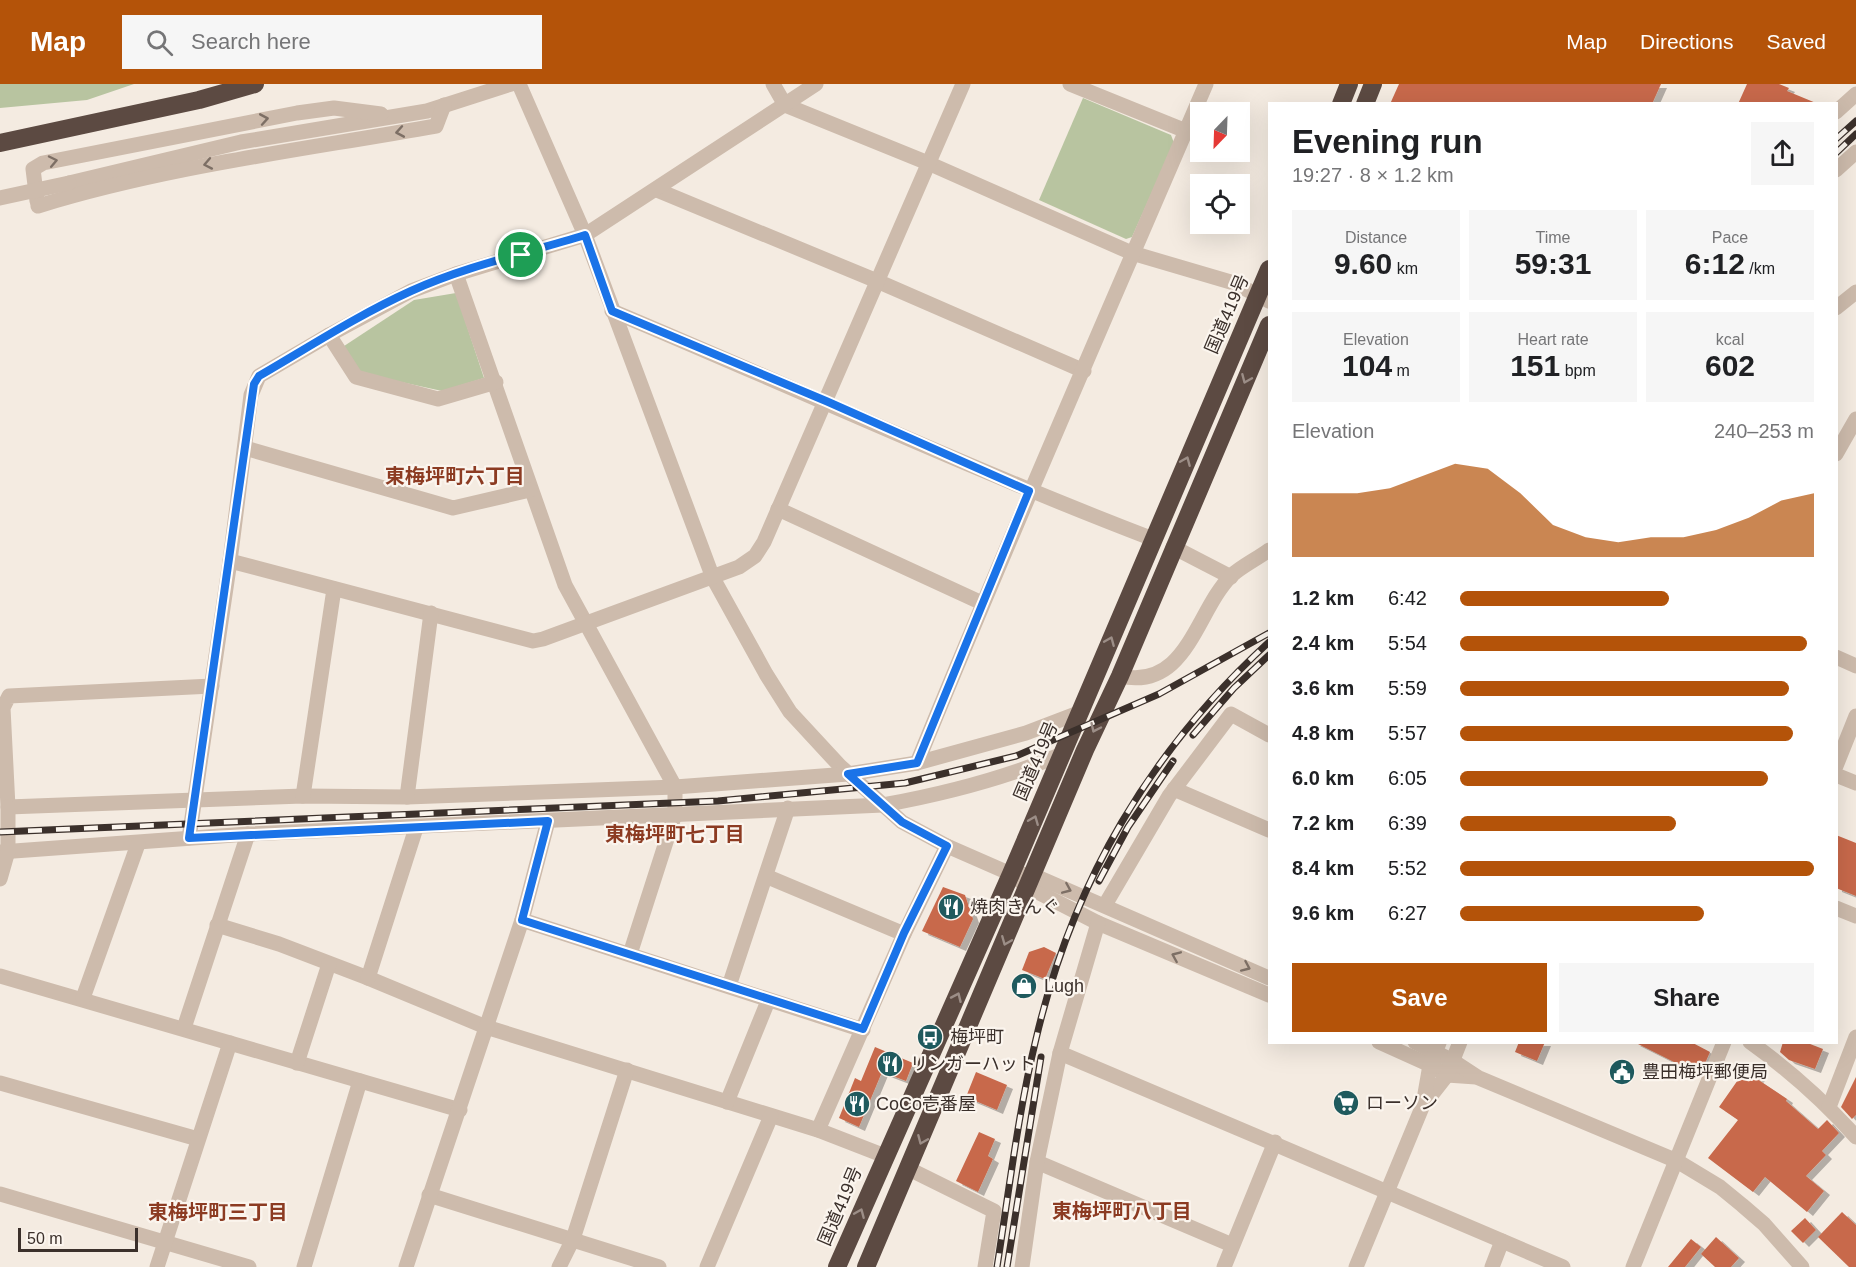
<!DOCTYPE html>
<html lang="en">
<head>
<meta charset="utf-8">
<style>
  :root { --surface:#fff; --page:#f6f6f6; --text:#202124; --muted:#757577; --accent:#b45309 }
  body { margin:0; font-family:Helvetica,"Noto Sans JP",sans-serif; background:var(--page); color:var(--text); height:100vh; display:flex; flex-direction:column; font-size:22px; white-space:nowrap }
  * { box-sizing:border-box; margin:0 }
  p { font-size:20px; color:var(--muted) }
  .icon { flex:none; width:33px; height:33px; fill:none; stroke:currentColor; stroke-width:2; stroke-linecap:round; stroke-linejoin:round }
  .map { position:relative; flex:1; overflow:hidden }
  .sheet { position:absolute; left:1268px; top:18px; width:570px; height:942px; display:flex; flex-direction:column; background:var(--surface); border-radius:0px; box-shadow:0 6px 24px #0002 }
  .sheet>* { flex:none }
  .needle { width:39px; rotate:203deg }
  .fabs { position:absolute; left:1190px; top:18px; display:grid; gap:12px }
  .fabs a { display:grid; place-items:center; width:60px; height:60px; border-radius:0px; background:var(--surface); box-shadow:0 6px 24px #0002; font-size:30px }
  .scale { position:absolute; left:18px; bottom:15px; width:120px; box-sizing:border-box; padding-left:6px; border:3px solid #3b302b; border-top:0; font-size:16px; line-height:21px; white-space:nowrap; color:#3b302b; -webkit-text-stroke:4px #fbf5ee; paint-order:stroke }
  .pin { position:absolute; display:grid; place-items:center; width:51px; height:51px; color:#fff; margin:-26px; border:3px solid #fff; border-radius:50%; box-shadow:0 2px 6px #0007 }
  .round { display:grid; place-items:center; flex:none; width:63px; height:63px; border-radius:0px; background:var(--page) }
  .overview { display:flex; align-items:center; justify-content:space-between; height:102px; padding:0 24px }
  h1 { font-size:33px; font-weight:700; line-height:45px }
  .metrics { display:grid; grid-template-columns:repeat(3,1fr); gap:9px; height:102px; padding:6px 24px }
  .metrics div { display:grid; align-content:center; border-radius:0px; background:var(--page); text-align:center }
  .metrics b { font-size:30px; font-weight:700 }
  .metrics small { font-size:16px; font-weight:400 }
  .metrics p { font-size:16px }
  .chart { height:168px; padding:12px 24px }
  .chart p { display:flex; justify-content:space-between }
  .chart svg { width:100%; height:108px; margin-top:6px; fill:var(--accent); opacity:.7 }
  .action { display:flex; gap:12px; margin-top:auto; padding:12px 24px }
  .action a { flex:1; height:69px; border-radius:0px; background:var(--accent); color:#fff; font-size:24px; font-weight:700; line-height:69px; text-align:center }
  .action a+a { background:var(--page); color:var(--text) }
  ul { padding:0 24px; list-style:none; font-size:20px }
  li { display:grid; grid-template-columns:96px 72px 1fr; align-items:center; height:45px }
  li i { height:15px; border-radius:8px; background:var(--accent) }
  header { display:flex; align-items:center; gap:36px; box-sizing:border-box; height:84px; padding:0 30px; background:var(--accent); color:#fff }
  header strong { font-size:28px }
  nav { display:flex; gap:33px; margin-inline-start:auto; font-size:21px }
  .search { width:420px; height:54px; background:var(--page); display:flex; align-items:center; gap:15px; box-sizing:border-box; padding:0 21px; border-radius:0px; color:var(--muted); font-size:22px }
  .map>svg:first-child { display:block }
  .green { fill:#b8c4a0 }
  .building { fill:#c8694b; filter:url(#shadow) }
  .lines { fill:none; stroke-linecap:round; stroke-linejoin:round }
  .minor { stroke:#cdbbac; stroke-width:15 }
  .highway { stroke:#5c4a42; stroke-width:18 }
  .rail-casing { stroke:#3b302b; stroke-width:7 }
  .rail { stroke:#fbf5ee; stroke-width:4.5; stroke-dasharray:14; stroke-linecap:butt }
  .minor-bridge { stroke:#cdbbac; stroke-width:15 }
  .oneway { stroke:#7d6f65 }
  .oneway2 { stroke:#9c8e87 }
  .route-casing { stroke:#fff; stroke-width:12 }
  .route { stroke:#1a73e8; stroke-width:8 }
  .labels { text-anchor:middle; stroke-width:4.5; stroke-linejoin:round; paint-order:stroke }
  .street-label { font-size:18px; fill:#3b302b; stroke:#fbf5ee }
  .poi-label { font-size:18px; fill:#3b302b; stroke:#fbf5ee; text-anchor:start }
  .neighbourhood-label { font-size:20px; font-weight:bold; fill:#8c3b22; stroke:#fbf5ee }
</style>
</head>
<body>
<header>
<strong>Map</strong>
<div class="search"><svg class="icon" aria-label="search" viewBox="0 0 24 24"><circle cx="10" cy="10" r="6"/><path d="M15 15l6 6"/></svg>Search here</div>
<nav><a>Map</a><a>Directions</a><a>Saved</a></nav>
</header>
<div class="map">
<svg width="1856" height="1183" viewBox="0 0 1856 1183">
  <defs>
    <filter id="shadow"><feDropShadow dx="6" dy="4" stdDeviation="0" flood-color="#0004"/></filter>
  </defs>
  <rect width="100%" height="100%" fill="#f4ebe1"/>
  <g class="green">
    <path d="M0,0h134l-47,16 -87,8z"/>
    <path d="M1083,14l88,37 3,8 -42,94 -6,2 -87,-39z"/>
    <path d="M456,209l28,85 -42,13 -82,-18 -22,-23 76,-50z"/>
  </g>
  <g class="building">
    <path d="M1399,0h262l-9,20h-262z"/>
    <path d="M1747,0h32l10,4 -2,3 29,12 -78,1z"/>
    <path d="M1836,751l20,8v53l-20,-8z"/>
    <path d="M943,803l22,8 8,24 -13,28 -38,-16z"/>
    <path d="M1044,863l12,6 -11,26 -23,-9 7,-18z"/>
    <path d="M1519,958h26l-8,19 -22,-9z"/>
    <path d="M1634,958h57l19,10 -10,23z"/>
    <path d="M1783,958h22l18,7 -8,20 -26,-9 -9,-8z"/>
    <path d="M875,963l38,16 -7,18 -24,-9 -23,55 -20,-9 16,-40 6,3z"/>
    <path d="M1744,980l16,12 -3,3 30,20 -1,2 32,28 9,-9 12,13 -17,18 4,4 -20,21 18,15 -17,21 -42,-35 -12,15 -45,-34 30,-38 -19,-13 21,-30 -4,-2z"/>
    <path d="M976,988l31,13 -10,25 -31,-13z"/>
    <path d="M1856,993v38l-4,4 -11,-12z"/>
    <path d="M979,1048l16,7 -7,17 5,3 -15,33 -22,-11z"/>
    <path d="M1842,1128l14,13v42h-7l-31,-30z"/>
    <path d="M1805,1134l11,12 -13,13 -12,-12z"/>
    <path d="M1716,1153l23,21 -8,9h-16l-14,-13z"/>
    <path d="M1691,1155l10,8 -16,20h-17z"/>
  </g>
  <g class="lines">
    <g class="minor">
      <path d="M519,0l66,151 128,343 53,96 24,38 50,54 62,56 45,24 64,28 17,13 70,36 171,72"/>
      <path d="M773,0l12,21 143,58 204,90 102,30 35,18"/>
      <path d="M1070,0l116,47"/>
      <path d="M1836,28l20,-18"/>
      <path d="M1836,86l20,-18"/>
      <path d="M69,99l172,-41 186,-31 84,-27"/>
      <path d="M657,106l220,91 207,90"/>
      <path d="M37,117l-4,-32 10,-6 254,-50 37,-5 47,6"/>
      <path d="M38,122c130,-40 264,-56 398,-80l8,-21"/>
      <path d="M456,190l109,311 110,202v27l-45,140"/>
      <path d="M1836,224l20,-16"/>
      <path d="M612,227c181,76 358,158 541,228"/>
      <path d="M329,251l27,42 82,22 58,-17"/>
      <path d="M245,364l208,60 77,-18"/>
      <path d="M1836,370l20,-35"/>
      <path d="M778,425l204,94"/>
      <path d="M1173,463l58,30"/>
      <path d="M230,477l303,80 10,-2 196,-72 16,-11 9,-14 199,-458"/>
      <path d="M1836,573l20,9"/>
      <path d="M1120,592c67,15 76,-65 111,-100 11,-10 26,-17 38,-26"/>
      <path d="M212,602l-203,10 -6,12 5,99 295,-11 104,1 268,-10 173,-13 69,-11 109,-30 55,-21"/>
      <path d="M917,679c93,-228 192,-453 289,-679"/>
      <path d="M1836,682l20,-50"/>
      <path d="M1836,691l20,8"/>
      <path d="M1174,705l95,41"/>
      <path d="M303,712l31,-207"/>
      <path d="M407,713l24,-184"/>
      <path d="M189,754l41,-277 21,-166 8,-19 70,-41 82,-44 45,-17 129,-39 231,-151"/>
      <path d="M0,768l248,-18 635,-29c61,-11 120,-26 177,-50"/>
      <path d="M1020,790l13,1 236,103"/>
      <path d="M768,793l136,57 -86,196"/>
      <path d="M0,795l8,-28v-44"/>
      <path d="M1105,821l64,-109 62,-82 38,21"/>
      <path d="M1836,824l20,8"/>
      <path d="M522,836l341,110"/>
      <path d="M217,841l62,19 89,34 118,49 332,103 67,26"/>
      <path d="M904,850l43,-88"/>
      <path d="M0,892l460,134"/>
      <path d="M368,894l48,-150"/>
      <path d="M729,902l59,-178"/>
      <path d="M83,914l55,-154"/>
      <path d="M184,944l64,-194"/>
      <path d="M1379,958l51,23 17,10 29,2"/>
      <path d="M1415,958l38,19 26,17 198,83 43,26 22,18 22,19 38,43"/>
      <path d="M1750,958c39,28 74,59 106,95"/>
      <path d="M1060,969c168,71 335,142 503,214"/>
      <path d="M297,979l32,-99"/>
      <path d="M0,999l198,56"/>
      <path d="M727,1018l41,-101"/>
      <path d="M1425,1019l22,-28 13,-33"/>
      <path d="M1829,1023l27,-70"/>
      <path d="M1037,1078l195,83"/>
      <path d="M909,1085l85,42 -9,56"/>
      <path d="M0,1110l249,73"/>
      <path d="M429,1111l230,72"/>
      <path d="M157,1183l73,-224"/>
      <path d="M304,1183l56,-186"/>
      <path d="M406,1183l116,-347 26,-99"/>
      <path d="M559,1183l14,-28 54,-169"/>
      <path d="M707,1183l64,-151"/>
      <path d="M1022,1183l15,-105 23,-109 38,-130"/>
      <path d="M1224,1183l51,-125"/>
      <path d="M1356,1183l67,-162 7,-40 9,-22"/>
      <path d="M1492,1183l10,-26"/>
      <path d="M1633,1183l91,-225"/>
    </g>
    <g class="highway">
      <path d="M1341,20l8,-20"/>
      <path d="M1365,20l8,-20"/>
      <path d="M0,59l199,-43 56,-16"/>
      <path d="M837,1183l174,-393 258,-605"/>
      <path d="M866,1183l219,-517 35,-74 149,-351"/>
    </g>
    <g class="rail-casing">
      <g id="rail">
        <path d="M1836,55l20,-18"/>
        <path d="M1836,69l20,-19"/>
        <path d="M1193,651l41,-47 35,-33"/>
        <path d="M0,748l718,-31 187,-18 111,-27 143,-62 110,-61"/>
        <path d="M1099,797l29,-54 45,-66"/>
        <path d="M997,1183c12,-76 21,-154 39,-228 37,-158 114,-288 233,-397"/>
        <path d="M1007,1183l34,-210"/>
      </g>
    </g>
    <use href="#rail" class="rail"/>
    <path class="minor-bridge" d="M0,114l69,-15"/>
  </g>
  <defs><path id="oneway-chevron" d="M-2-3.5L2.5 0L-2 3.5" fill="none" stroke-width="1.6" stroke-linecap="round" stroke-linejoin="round" transform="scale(1.5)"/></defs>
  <g class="oneway">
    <use href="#oneway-chevron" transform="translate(264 35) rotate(-10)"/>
    <use href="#oneway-chevron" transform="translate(400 48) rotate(170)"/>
    <use href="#oneway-chevron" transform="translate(53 77) rotate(-12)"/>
    <use href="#oneway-chevron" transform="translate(208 80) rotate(169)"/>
    <use href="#oneway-chevron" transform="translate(1067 805) rotate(23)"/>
    <use href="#oneway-chevron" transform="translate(1176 872) rotate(-157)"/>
    <use href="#oneway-chevron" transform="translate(1246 883) rotate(24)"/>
  </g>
  <g class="oneway2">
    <use href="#oneway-chevron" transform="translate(1246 295) rotate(113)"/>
    <use href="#oneway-chevron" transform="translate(1186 377) rotate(-67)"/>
    <use href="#oneway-chevron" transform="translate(1110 557) rotate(-67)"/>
    <use href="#oneway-chevron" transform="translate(1095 644) rotate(115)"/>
    <use href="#oneway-chevron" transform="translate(1034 736) rotate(-68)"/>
    <use href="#oneway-chevron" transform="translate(1006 857) rotate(112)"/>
    <use href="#oneway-chevron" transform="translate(957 913) rotate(-66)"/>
    <use href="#oneway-chevron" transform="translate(922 1056) rotate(113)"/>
    <use href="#oneway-chevron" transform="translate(860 1129) rotate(-67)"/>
  </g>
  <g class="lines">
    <g class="route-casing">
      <path id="route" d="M585,151l27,76 214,90 203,90 -112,272 -69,11 54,48 45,24 -43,87 -41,96 -341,-109 26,-99 -359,17 65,-454 5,-8c50,-29 99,-61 152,-85 55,-25 116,-38 174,-56z"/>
    </g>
    <use href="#route" class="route"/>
  </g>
  <defs>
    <g id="restaurant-disc" transform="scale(1.35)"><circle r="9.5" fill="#1f5a5e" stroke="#fbf5ee"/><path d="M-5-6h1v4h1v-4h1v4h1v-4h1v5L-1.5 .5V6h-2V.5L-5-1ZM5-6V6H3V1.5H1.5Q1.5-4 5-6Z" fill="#fff"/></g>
    <g id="shop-disc" transform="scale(1.35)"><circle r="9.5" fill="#1f5a5e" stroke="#fbf5ee"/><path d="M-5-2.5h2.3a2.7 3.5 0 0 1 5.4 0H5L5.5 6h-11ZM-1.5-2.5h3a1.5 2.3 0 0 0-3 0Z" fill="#fff"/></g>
    <g id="bus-disc" transform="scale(1.35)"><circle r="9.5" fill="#1f5a5e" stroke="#fbf5ee"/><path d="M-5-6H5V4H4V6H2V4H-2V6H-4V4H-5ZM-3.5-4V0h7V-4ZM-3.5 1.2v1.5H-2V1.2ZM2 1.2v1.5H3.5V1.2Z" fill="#fff"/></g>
    <g id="civic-disc" transform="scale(1.35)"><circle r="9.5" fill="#1f5a5e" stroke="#fbf5ee"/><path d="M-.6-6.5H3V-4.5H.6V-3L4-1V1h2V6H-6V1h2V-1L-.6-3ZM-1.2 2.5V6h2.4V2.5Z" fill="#fff"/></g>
    <g id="supermarket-disc" transform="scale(1.35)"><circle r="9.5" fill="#1f5a5e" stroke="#fbf5ee"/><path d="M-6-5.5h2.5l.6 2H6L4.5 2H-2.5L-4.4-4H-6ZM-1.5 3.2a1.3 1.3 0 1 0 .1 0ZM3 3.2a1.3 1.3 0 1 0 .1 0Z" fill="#fff"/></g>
  </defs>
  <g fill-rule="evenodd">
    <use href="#restaurant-disc" x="951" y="823"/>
    <use href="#shop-disc" x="1024" y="902"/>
    <use href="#bus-disc" x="930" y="953"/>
    <use href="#restaurant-disc" x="890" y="980"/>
    <use href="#civic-disc" x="1622" y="988"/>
    <use href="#supermarket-disc" x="1346" y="1019"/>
    <use href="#restaurant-disc" x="857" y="1020"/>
  </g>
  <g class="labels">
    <g class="street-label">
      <text transform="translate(1227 230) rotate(-67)" y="6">国道419号</text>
      <text transform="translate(1036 677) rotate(-67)" y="6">国道419号</text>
      <text transform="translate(840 1122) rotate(-67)" y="6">国道419号</text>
    </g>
    <g class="poi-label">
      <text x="970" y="829">焼肉きんぐ</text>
      <text x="1044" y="908">Lugh</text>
      <text x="950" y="959">梅坪町</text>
      <text x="910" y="986">リンガーハット</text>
      <text x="1642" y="994">豊田梅坪郵便局</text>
      <text x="1366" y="1025">ローソン</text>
      <text x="876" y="1026">CoCo壱番屋</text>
    </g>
    <g class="neighbourhood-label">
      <text x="455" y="399">東梅坪町六丁目</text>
      <text x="675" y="757">東梅坪町七丁目</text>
      <text x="1122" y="1134">東梅坪町八丁目</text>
      <text x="218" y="1135">東梅坪町三丁目</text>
    </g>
  </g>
</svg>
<div class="fabs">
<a><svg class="needle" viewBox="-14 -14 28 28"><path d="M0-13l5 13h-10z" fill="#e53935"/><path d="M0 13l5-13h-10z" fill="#757577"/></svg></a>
<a><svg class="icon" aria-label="locate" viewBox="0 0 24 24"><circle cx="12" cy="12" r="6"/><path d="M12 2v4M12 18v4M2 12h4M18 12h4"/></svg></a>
</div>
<div class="scale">50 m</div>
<div class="pin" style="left:521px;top:171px;background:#1e9e55"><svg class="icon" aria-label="arrive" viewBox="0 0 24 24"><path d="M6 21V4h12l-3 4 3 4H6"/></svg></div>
<section class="sheet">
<div class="overview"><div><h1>Evening run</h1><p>19:27 · 8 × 1.2 km</p></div><a class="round"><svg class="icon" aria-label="share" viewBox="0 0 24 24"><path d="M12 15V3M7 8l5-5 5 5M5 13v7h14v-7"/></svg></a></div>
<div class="metrics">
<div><p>Distance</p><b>9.60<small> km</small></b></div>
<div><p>Time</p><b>59:31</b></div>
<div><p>Pace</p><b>6:12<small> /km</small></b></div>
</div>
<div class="metrics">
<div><p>Elevation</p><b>104<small> m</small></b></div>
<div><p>Heart rate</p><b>151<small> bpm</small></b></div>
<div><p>kcal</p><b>602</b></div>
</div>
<div class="chart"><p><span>Elevation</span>240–253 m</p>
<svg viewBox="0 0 160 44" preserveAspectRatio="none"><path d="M0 44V18L10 18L20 18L30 16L40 11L50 6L60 8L70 18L80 31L90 36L100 38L110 36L120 36L130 33L140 28L150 21L160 18V44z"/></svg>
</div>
<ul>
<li><b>1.2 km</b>6:42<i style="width:59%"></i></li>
<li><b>2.4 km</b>5:54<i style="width:98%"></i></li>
<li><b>3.6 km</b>5:59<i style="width:93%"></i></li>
<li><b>4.8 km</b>5:57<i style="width:94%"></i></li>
<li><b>6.0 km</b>6:05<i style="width:87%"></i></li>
<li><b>7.2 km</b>6:39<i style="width:61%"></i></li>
<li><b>8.4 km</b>5:52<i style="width:100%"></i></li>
<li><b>9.6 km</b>6:27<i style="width:69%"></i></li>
</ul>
<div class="action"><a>Save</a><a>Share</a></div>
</section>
</div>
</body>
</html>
